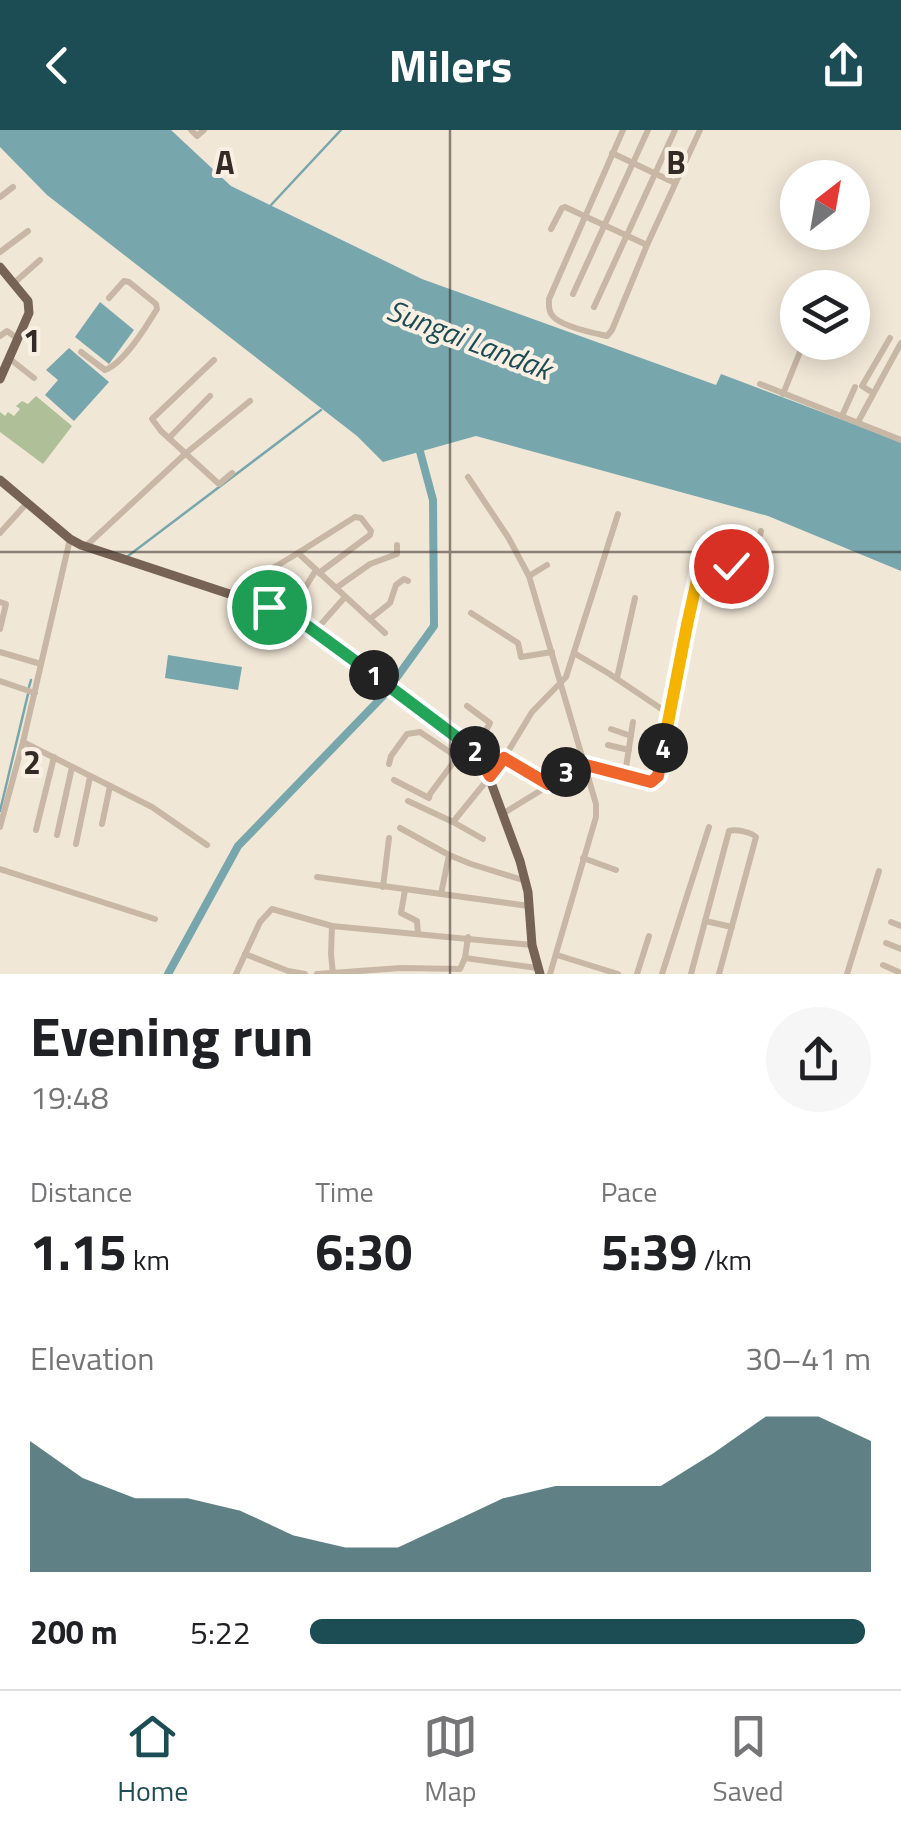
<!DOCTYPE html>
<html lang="en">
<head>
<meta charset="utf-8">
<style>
  :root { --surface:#fff; --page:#f6f6f6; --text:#202124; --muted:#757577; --line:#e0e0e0; --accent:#1c4d54 }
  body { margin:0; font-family:"Titillium Web",sans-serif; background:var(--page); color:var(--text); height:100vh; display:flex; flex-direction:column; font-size:38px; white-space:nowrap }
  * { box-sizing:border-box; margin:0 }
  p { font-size:32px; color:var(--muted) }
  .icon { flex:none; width:55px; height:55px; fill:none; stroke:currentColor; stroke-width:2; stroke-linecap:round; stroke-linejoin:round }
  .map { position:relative; height:844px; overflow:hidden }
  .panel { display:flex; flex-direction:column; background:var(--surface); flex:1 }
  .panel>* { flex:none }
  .needle { width:65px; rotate:31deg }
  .fabs { position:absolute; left:780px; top:30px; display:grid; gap:20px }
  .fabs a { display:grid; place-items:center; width:90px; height:90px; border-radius:50%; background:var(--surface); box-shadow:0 5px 25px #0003; font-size:50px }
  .pin { position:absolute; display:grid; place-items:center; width:85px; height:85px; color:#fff; margin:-42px; border:5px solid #fff; border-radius:50%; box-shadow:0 2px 10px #0007 }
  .km { position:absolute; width:50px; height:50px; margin:-25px; border-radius:50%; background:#222; color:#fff; font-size:28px; line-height:50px; text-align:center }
  .round { display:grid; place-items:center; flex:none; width:105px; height:105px; border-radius:52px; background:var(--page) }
  .summary { display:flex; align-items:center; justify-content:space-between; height:170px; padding:0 30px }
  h1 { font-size:55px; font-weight:700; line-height:75px }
  .figures { display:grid; grid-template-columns:repeat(3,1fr); gap:15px; height:170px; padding:10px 30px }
  .figures div { display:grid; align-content:center }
  .figures b { font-size:50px; font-weight:700 }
  .figures small { font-size:28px; font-weight:400 }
  .figures p { font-size:28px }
  .chart { height:280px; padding:20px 30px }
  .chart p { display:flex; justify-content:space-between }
  .chart svg { width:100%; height:180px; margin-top:10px; fill:var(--accent); opacity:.7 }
  ul { padding:0 30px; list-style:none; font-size:32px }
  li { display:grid; grid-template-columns:160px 120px 1fr; align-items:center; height:75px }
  li i { height:25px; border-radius:12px; background:var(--accent) }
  header { display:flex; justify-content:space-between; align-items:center; height:130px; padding:0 30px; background:var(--accent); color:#fff; font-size:45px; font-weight:700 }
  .tab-bar { display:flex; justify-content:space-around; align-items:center; height:140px; border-top:2px solid var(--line); background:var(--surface); font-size:28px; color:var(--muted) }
  .tab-bar a { display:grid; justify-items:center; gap:5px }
  .tab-bar .current { color:var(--accent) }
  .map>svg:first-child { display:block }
  .green { fill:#afbf98 }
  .water { fill:#77a7ad }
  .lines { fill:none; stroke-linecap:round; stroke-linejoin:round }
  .stream { stroke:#77a7ad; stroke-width:2.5 }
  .river { stroke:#77a7ad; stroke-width:8 }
  .minor { stroke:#c8b7a4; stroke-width:6 }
  .major { stroke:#766356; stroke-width:9 }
  .split-1-casing { stroke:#fff; stroke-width:20 }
  .split-2-casing { stroke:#fff; stroke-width:20 }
  .split-3-casing { stroke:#fff; stroke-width:20 }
  .split-4-casing { stroke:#fff; stroke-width:20 }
  .split-5-casing { stroke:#fff; stroke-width:20 }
  .split-6-casing { stroke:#fff; stroke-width:20 }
  .split-1 { stroke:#22a559; stroke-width:12 }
  .split-2 { stroke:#22a559; stroke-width:12 }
  .split-3 { stroke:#f0652b; stroke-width:12 }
  .split-4 { stroke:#f0652b; stroke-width:12 }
  .split-5 { stroke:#f5b400; stroke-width:12 }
  .split-6 { stroke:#f5b400; stroke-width:12 }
  .grid { fill:none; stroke:#342b26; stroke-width:2.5; stroke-opacity:0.55 }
  .labels { text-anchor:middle; stroke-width:8; stroke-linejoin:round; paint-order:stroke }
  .water-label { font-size:30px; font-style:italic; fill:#1c4d54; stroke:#f9f0e3 }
  .grid-label { font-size:32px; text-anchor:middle; font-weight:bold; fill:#342b26; stroke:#f9f0e3; stroke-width:8; stroke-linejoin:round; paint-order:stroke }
</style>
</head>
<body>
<header><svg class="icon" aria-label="back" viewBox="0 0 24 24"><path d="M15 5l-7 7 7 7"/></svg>Milers<svg class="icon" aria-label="share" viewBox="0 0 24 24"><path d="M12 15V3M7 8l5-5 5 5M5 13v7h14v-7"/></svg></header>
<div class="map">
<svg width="901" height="844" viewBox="0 0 901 844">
  <rect width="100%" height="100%" fill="#f1e7d7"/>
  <path class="green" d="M36,266l36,30 -29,38 -43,-32v-20l5,4 3,-4 6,4 6,-7 -4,-3 6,-5 6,3z"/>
  <g class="water">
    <path d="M0,0h171l60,56 191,93 294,106 5,-11 180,68v129l-133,-55 -292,-80 -93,26 -26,-26 -310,-241 -47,-48z"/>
    <path d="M100,172l34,28 -25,34 -34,-27z"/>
    <path d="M69,218l40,34 -35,39 -29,-26 13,-15 -12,-10z"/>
    <path d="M168,525l74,12 -4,23 -73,-12z"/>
  </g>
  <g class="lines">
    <g class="stream">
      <path d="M271,75l70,-75"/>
      <path d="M128,426l193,-146"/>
      <path d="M29,557l2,-7"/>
      <path d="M0,681l28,-117"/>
    </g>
    <path class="river" d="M168,844l70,-128 146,-151 50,-69 -1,-126 -15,-56"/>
    <g class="minor">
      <path d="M191,0l6,6 7,-6"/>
      <path d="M623,0l-74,169c0,5 -1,12 3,16 7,11 41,18 55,21l5,-6 35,-85 53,-115"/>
      <path d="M612,23l63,30"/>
      <path d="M0,67l13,-10"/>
      <path d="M551,99l11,-21 3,-1 82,38"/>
      <path d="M0,122l28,-21"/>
      <path d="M14,153l26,-23"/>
      <path d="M573,164l75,-164"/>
      <path d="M594,177l81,-177"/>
      <path d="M0,206l7,-5 11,8"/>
      <path d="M81,222l24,18c19,-7 41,-43 52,-61l-1,-5 -27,-22 -5,-1 -15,17"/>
      <path d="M10,229l24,19"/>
      <path d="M214,230l-62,59 9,12 58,53 13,-11"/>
      <path d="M760,254l141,56"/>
      <path d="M873,263l-11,-7 28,-48"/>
      <path d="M783,264l21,-52"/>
      <path d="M842,286l13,-29"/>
      <path d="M858,292l43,-79"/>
      <path d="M169,308l41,-42"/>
      <path d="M468,347l40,60 21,39 67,228v13l-46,157"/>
      <path d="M0,403l27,-30"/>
      <path d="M86,416l99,-92 65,-53"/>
      <path d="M298,423l57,-36 6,1 10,13 -1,4 -51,38"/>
      <path d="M529,446l18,-11"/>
      <path d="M336,458l34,-24 27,-10v-9"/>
      <path d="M230,464l68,-41 87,80"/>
      <path d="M0,472l6,2 -6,25"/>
      <path d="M471,483l47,30 3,14 31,-5"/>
      <path d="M289,484l27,-44"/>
      <path d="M370,489l20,-16 6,-18 8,-6 4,2"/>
      <path d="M315,501l30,-34"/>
      <path d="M0,522l41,12"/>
      <path d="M574,523l34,20 61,41"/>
      <path d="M617,548l18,-80"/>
      <path d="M0,551l35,12"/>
      <path d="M467,576l23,17 -15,28"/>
      <path d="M611,599l20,7"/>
      <path d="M23,612l129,65 55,38"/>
      <path d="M608,615l21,5"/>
      <path d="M504,628l44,26"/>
      <path d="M389,634l2,-8 16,-22 13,-2 37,25"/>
      <path d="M625,644l8,-52"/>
      <path d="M394,650l35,18 1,-4 37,-50"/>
      <path d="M408,671l45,21 48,-59 31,-51 34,-35 52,-163"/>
      <path d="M504,683l75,-46 13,-1 57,15 8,-3 43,-214 2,-2 22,4 19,-1 12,-11 6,-23"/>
      <path d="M453,692l30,17"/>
      <path d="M102,694l8,-38"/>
      <path d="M0,697l23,-85 47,-203"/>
      <path d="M400,698l49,27"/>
      <path d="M36,700l18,-73"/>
      <path d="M57,705l15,-68"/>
      <path d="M76,714l14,-67"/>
      <path d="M583,728l33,12"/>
      <path d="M0,739l155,50"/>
      <path d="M317,747l212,29"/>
      <path d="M383,757l6,-49"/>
      <path d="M405,760l-4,23 16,8 1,13"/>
      <path d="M441,764l8,-39 22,9 55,17"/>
      <path d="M705,791l27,6"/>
      <path d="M891,792l10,4"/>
      <path d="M332,796l-1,28 2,20"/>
      <path d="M886,813l15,6"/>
      <path d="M245,824l43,17 17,3"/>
      <path d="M557,825l61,19"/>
      <path d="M465,828l72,10"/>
      <path d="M883,835l18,8"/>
      <path d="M236,844l24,-52 12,-13 60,17 200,19"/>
      <path d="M317,844l84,-6 59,1 5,-11 3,-21"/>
      <path d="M637,844l12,-38"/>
      <path d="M662,844l47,-147"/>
      <path d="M691,844l38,-143c7,-2 22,1 27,6l-37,137"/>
      <path d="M847,844l32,-103"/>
    </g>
    <g class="major">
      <path d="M0,137l28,34 1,12 -29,66"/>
      <path d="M0,350l70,59 11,6 188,62 30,13 176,131 14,26 31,84 8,31 4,53 8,29"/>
    </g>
  </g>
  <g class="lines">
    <g class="split-1-casing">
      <path id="split-1" d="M269,477l30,13 75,55"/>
    </g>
    <g class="split-2-casing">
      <path id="split-2" d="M374,545l101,76"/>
    </g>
    <g class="split-3-casing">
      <path id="split-3" d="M475,621l15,25 14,-18 44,26 18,-12"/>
    </g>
    <g class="split-4-casing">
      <path id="split-4" d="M566,642l20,-7 65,17 7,-6 5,-28"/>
    </g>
    <g class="split-5-casing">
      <path id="split-5" d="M663,618l24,-123"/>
    </g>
    <g class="split-6-casing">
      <path id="split-6" d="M687,495l14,-63 30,4"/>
    </g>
    <use href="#split-1" class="split-1"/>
    <use href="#split-2" class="split-2"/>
    <use href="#split-3" class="split-3"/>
    <use href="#split-4" class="split-4"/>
    <use href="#split-5" class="split-5"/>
    <use href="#split-6" class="split-6"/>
  </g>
  <path class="grid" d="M450,0v844M0,422h901"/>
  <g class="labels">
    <g class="water-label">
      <text transform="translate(469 210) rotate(21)" y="10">Sungai Landak</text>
    </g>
  </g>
  <g class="grid-label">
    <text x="225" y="44">A</text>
    <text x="676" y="44">B</text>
    <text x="32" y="222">1</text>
    <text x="32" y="644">2</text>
  </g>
</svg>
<div class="fabs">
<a><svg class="needle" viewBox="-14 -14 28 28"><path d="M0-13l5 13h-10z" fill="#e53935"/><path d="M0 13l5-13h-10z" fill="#757577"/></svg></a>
<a><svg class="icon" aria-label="layers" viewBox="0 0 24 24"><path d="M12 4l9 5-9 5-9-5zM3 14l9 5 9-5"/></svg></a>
</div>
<div class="pin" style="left:269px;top:477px;background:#1e9e55"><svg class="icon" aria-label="arrive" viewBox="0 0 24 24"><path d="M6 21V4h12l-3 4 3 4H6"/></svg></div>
<div class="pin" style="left:731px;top:436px;background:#d93025"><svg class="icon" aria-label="check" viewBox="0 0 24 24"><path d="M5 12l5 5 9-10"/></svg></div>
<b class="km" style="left:374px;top:545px">1</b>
<b class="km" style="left:475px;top:621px">2</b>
<b class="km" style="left:566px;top:642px">3</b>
<b class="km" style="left:663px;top:618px">4</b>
</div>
<section class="panel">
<div class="summary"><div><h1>Evening run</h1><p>19:48</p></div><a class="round"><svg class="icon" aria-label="share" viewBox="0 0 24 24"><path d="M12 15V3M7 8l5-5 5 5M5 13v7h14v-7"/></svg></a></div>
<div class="figures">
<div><p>Distance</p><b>1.15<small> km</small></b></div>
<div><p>Time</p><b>6:30</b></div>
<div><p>Pace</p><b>5:39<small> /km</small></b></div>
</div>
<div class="chart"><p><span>Elevation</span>30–41 m</p>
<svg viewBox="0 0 160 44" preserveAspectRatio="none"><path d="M0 44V12L10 21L20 26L30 26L40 29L50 35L60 38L70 38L80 32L90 26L100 23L110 23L120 23L130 15L140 6L150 6L160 12V44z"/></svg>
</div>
<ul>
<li><b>200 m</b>5:22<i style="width:99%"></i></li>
</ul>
</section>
<nav class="tab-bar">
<a class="current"><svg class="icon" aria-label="home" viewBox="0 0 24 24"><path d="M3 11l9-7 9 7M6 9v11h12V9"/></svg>Home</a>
<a><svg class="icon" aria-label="map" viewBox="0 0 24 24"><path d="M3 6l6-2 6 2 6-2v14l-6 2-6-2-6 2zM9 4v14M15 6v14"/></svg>Map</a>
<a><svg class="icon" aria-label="saved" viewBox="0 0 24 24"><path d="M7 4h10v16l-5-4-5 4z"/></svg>Saved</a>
</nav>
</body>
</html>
